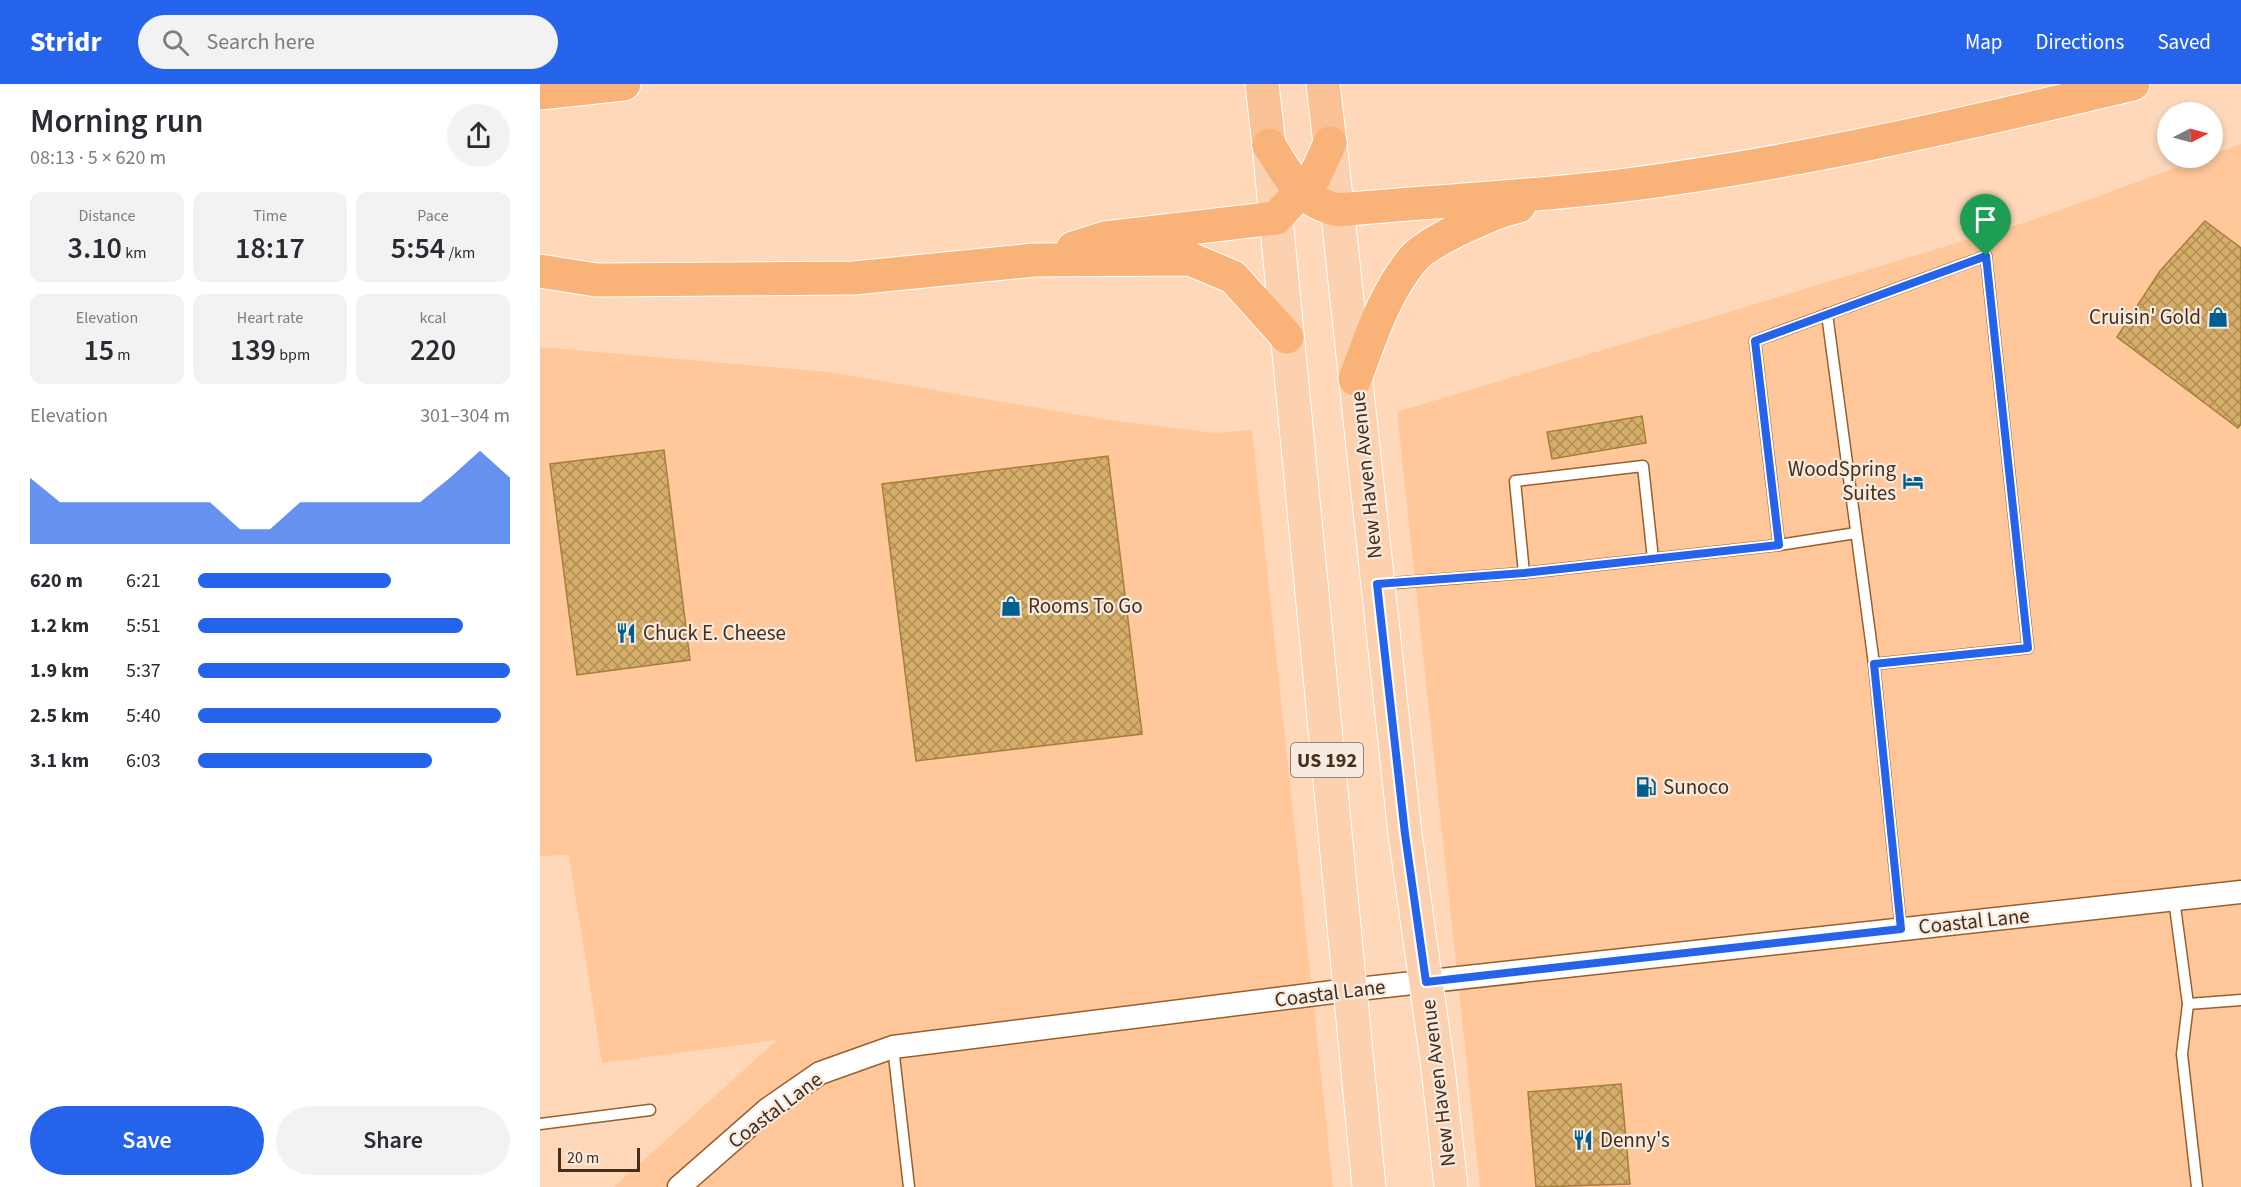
<!DOCTYPE html>
<html lang="en">
<head>
<meta charset="utf-8">
<style>
  :root { --surface:#fff; --page:#f2f2f3; --text:#2b2b33; --muted:#7c7c81; --accent:#2563eb }
  body { margin:0; font-family:"Source Sans 3",sans-serif; background:var(--page); color:var(--text); height:100vh; display:flex; flex-direction:column; font-size:22px; white-space:nowrap }
  * { box-sizing:border-box; margin:0 }
  p { font-size:20px; color:var(--muted) }
  .icon { flex:none; width:33px; height:33px; fill:none; stroke:currentColor; stroke-width:2; stroke-linecap:round; stroke-linejoin:round }
  .map { position:relative; flex:1; overflow:hidden }
  .panel { display:flex; flex-direction:column; background:var(--surface); width:540px }
  .panel>* { flex:none }
  .needle { width:39px; rotate:84deg }
  .tools { position:absolute; left:1617px; top:18px; display:grid; gap:12px }
  .tools a { display:grid; place-items:center; width:66px; height:66px; border-radius:50%; background:var(--surface); box-shadow:0 3px 9px #0003; font-size:30px }
  .scale { position:absolute; left:18px; bottom:15px; width:82px; box-sizing:border-box; padding-left:6px; border:3px solid #472e19; border-top:0; font-size:16px; line-height:21px; white-space:nowrap; color:#472e19; -webkit-text-stroke:4px #f7eae0; paint-order:stroke }
  .pin { position:absolute; display:grid; place-items:center; width:51px; height:51px; color:#fff; margin:-62px -26px; border-radius:50% 50% 50% 0; rotate:-45deg; box-shadow:0 0 6px #0007 }
  .pin .icon { rotate:45deg }
  .round { display:grid; place-items:center; flex:none; width:63px; height:63px; border-radius:32px; background:var(--page) }
  .summary { display:flex; align-items:center; justify-content:space-between; height:102px; padding:0 30px }
  h1 { font-size:33px; font-weight:600; line-height:45px }
  .figures { display:grid; grid-template-columns:repeat(3,1fr); gap:9px; height:102px; padding:6px 30px }
  .figures div { display:grid; align-content:center; border-radius:12px; background:var(--page); text-align:center }
  .figures b { font-size:30px; font-weight:600 }
  .figures small { font-size:16px; font-weight:400 }
  .figures p { font-size:16px }
  .chart { height:168px; padding:12px 30px }
  .chart p { display:flex; justify-content:space-between }
  .chart svg { width:100%; height:108px; margin-top:6px; fill:var(--accent); opacity:.7 }
  .cta { display:flex; gap:12px; margin-top:auto; padding:12px 30px }
  .cta a { flex:1; height:69px; border-radius:36px; background:var(--accent); color:#fff; font-size:24px; font-weight:600; line-height:69px; text-align:center }
  .cta a+a { background:var(--page); color:var(--text) }
  ul { padding:0 30px; list-style:none; font-size:20px }
  li { display:grid; grid-template-columns:96px 72px 1fr; align-items:center; height:45px }
  li i { height:15px; border-radius:8px; background:var(--accent) }
  header { display:flex; align-items:center; gap:36px; box-sizing:border-box; height:84px; padding:0 30px; background:var(--accent); color:#fff }
  header strong { font-size:28px }
  nav { display:flex; gap:33px; margin-inline-start:auto; font-size:21px }
  .search { width:420px; height:54px; background:var(--page); display:flex; align-items:center; gap:15px; box-sizing:border-box; padding:0 21px; border-radius:33px; color:var(--muted); font-size:22px }
  main { display:flex; flex:1; min-height:0 }
  .map>svg:first-child { display:block }
  .built { fill:#ffc79a }
  .building { fill:url(#building-cross-hatch); stroke:#a57f3a; stroke-width:1.5 }
  .lines { fill:none; stroke-linecap:round; stroke-linejoin:round }
  .service-casing { stroke:#98602d; stroke-width:13 }
  .minor-casing { stroke:#98602d; stroke-width:25 }
  .primary-casing { stroke:#fff; stroke-width:35 }
  .trunk-casing { stroke:#fff; stroke-width:35 }
  .motorway-casing { stroke:#fff; stroke-width:35 }
  .service { stroke:#fff; stroke-width:10 }
  .minor { stroke:#fff; stroke-width:22 }
  .primary { stroke:#fbd1af; stroke-width:33 }
  .trunk { stroke:#fac294; stroke-width:33 }
  .motorway { stroke:#f9b379; stroke-width:33 }
  .route-casing { stroke:#fff; stroke-width:12 }
  .route { stroke:#2563eb; stroke-width:8 }
  .labels { text-anchor:middle; stroke-width:4.5; stroke-linejoin:round; paint-order:stroke }
  .shield { fill:#f7eae0; stroke:#7c6655; stroke-width:1.5 }
  .shield-label { font-size:20px; font-weight:bold; fill:#472e19 }
  .poi-label { font-size:21px; fill:#472e19; stroke:#f7eae0; text-anchor:start }
  .street-label { font-size:21px; fill:#472e19; stroke:#f7eae0 }
</style>
</head>
<body>
<header>
<strong>Stridr</strong>
<div class="search"><svg class="icon" aria-label="search" viewBox="0 0 24 24"><circle cx="10" cy="10" r="6"/><path d="M15 15l6 6"/></svg>Search here</div>
<nav><a>Map</a><a>Directions</a><a>Saved</a></nav>
</header>
<main>
<section class="panel">
<div class="summary"><div><h1>Morning run</h1><p>08:13 · 5 × 620 m</p></div><a class="round"><svg class="icon" aria-label="share" viewBox="0 0 24 24"><path d="M12 15V3M7 8l5-5 5 5M5 13v7h14v-7"/></svg></a></div>
<div class="figures">
<div><p>Distance</p><b>3.10<small> km</small></b></div>
<div><p>Time</p><b>18:17</b></div>
<div><p>Pace</p><b>5:54<small> /km</small></b></div>
</div>
<div class="figures">
<div><p>Elevation</p><b>15<small> m</small></b></div>
<div><p>Heart rate</p><b>139<small> bpm</small></b></div>
<div><p>kcal</p><b>220</b></div>
</div>
<div class="chart"><p><span>Elevation</span>301–304 m</p>
<svg viewBox="0 0 160 44" preserveAspectRatio="none"><path d="M0 44V17L10 27L20 27L30 27L40 27L50 27L60 27L70 38L80 38L90 27L100 27L110 27L120 27L130 27L140 17L150 6L160 17V44z"/></svg>
</div>
<ul>
<li><b>620 m</b>6:21<i style="width:62%"></i></li>
<li><b>1.2 km</b>5:51<i style="width:85%"></i></li>
<li><b>1.9 km</b>5:37<i style="width:100%"></i></li>
<li><b>2.5 km</b>5:40<i style="width:97%"></i></li>
<li><b>3.1 km</b>6:03<i style="width:75%"></i></li>
</ul>
<div class="cta"><a>Save</a><a>Share</a></div>
</section>
<div class="map">
<svg width="1701" height="1103" viewBox="0 0 1701 1103">
  <defs>
    <pattern id="building-cross-hatch" width="8" height="8" patternUnits="userSpaceOnUse" patternTransform="scale(1.5)"><rect width="8" height="8" fill="#d5ae69"/><path d="M0 0l8 8M0 8l8-8" fill="none" stroke="#af8e56"/></pattern>
  </defs>
  <rect width="100%" height="100%" fill="#fed8b9"/>
  <g class="built">
    <path d="M1701,60v1043h-761l-83,-775 636,-192 170,-62h9l1,-4z"/>
    <path d="M0,263l288,25 281,48 106,13 37,-3 81,757h-719l163,-147 -175,23 -33,-208 -29,1z"/>
  </g>
  <g class="building">
    <path d="M1665,137l36,27v176l-3,4 -121,-91 43,-66z"/>
    <path d="M1102,332l4,27 -94,16 -5,-27z"/>
    <path d="M124,366l26,210 -113,15 -27,-211z"/>
    <path d="M568,372l34,278 -226,27 -34,-277z"/>
    <path d="M1081,1000l9,100 -94,3 -8,-95z"/>
  </g>
  <g class="lines">
    <g class="service-casing">
      <g id="service">
        <path d="M1239,461l77,-12"/>
        <path d="M984,489l-9,-92 128,-15 10,93"/>
        <path d="M840,500l144,-11 255,-28 -24,-204 231,-85 42,392 -154,16 -47,-350"/>
        <path d="M1334,580l27,265"/>
        <path d="M1634,815l14,105 -6,50 15,133"/>
        <path d="M1648,920l53,-4"/>
        <path d="M353,963l16,140"/>
        <path d="M0,1040l110,-14"/>
      </g>
    </g>
    <g class="minor-casing">
      <path id="minor" d="M139,1103l89,-78 52,-36 73,-26 456,-57 892,-98"/>
    </g>
    <g class="primary-casing">
      <g id="primary">
        <path d="M790,59l75,691 33,234 13,119"/>
        <path d="M729,61l100,1042"/>
      </g>
    </g>
    <g class="trunk-casing">
      <g id="trunk">
        <path d="M722,0l7,61"/>
        <path d="M783,0l7,59"/>
      </g>
    </g>
    <g class="motorway-casing">
      <g id="motorway">
        <path d="M0,9l84,-9"/>
        <path d="M729,61c20,31 30,56 69,65 96,-9 193,-13 288,-25 171,-22 340,-61 507,-101"/>
        <path d="M533,164l32,-10 171,-20 38,-40 16,-35"/>
        <path d="M0,187l56,9 258,-2 180,-18 156,-1 43,18 54,60"/>
        <path d="M815,295c16,-42 29,-85 58,-120 15,-18 82,-48 106,-53"/>
      </g>
    </g>
    <use href="#service" class="service"/>
    <use href="#minor" class="minor"/>
    <use href="#primary" class="primary"/>
    <use href="#trunk" class="trunk"/>
    <use href="#motorway" class="motorway"/>
  </g>
  <g class="lines">
    <g class="route-casing">
      <path id="route" d="M1446,172l42,392 -154,16 27,265 -475,53 -21,-148 -28,-250 147,-11 255,-28 -24,-204z"/>
    </g>
    <use href="#route" class="route"/>
  </g>
  <defs>
    <g id="shop-bare" transform="scale(1.62)"><path d="M-5-2.5h2.3a2.7 3.5 0 0 1 5.4 0H5L5.5 6h-11ZM-1.5-2.5h3a1.5 2.3 0 0 0-3 0Z" fill="#005f8f" stroke="#f7eae0" stroke-width="2.5" paint-order="stroke"/></g>
    <g id="hotel-bare" transform="scale(1.62)"><path d="M-6-4.5h1.5V1H6V5H4.5V3h-9V5H-6ZM-4 0a1.8 1.8 0 1 1 3.6 0ZM.5 0V-2.5h3Q6-2.5 6 0Z" fill="#005f8f" stroke="#f7eae0" stroke-width="2.5" paint-order="stroke"/></g>
    <g id="restaurant-bare" transform="scale(1.62)"><path d="M-5-6h1v4h1v-4h1v4h1v-4h1v5L-1.5 .5V6h-2V.5L-5-1ZM5-6V6H3V1.5H1.5Q1.5-4 5-6Z" fill="#005f8f" stroke="#f7eae0" stroke-width="2.5" paint-order="stroke"/></g>
    <g id="fuel-bare" transform="scale(1.62)"><path d="M-5.5-6h7V0h2V4h1.3V-2.5L3-4.5l.8-.8L6-3V5H2.5V1h-1V6h-7ZM-4.2-4.7v3.2H.2V-4.7Z" fill="#005f8f" stroke="#f7eae0" stroke-width="2.5" paint-order="stroke"/></g>
  </defs>
  <g fill-rule="evenodd">
    <use href="#shop-bare" x="1678" y="233"/>
    <use href="#hotel-bare" x="1373" y="397"/>
    <use href="#shop-bare" x="471" y="522"/>
    <use href="#restaurant-bare" x="86" y="549"/>
    <use href="#fuel-bare" x="1106" y="703"/>
    <use href="#restaurant-bare" x="1043" y="1056"/>
  </g>
  <g class="labels">
    <rect class="shield" x="751" y="659" width="72" height="34" rx="4.5"/>
    <g class="shield-label">
      <text x="787" y="683">US 192</text>
    </g>
    <g class="poi-label">
      <text x="1661" y="240" text-anchor="end">Cruisin' Gold</text>
      <text x="1356" y="392" text-anchor="end">WoodSpring<tspan x="1356" dy="24">Suites</tspan></text>
      <text x="488" y="529">Rooms To Go</text>
      <text x="103" y="556">Chuck E. Cheese</text>
      <text x="1123" y="710">Sunoco</text>
      <text x="1060" y="1063">Denny's</text>
    </g>
    <g class="street-label">
      <text transform="translate(826 391) rotate(-96)" y="7">New Haven Avenue</text>
      <text transform="translate(1434 837) rotate(-6)" y="7">Coastal Lane</text>
      <text transform="translate(790 909) rotate(-7)" y="7">Coastal Lane</text>
      <text transform="translate(898 999) rotate(-97)" y="7">New Haven Avenue</text>
      <text transform="translate(235 1026) rotate(-37)" y="7">Coastal Lane</text>
    </g>
  </g>
</svg>
<div class="tools">
<a><svg class="needle" viewBox="-14 -14 28 28"><path d="M0-13l5 13h-10z" fill="#e53935"/><path d="M0 13l5-13h-10z" fill="#7c7c81"/></svg></a>
</div>
<div class="scale">20 m</div>
<div class="pin" style="left:1446px;top:172px;background:#1e9e55"><svg class="icon" aria-label="arrive" viewBox="0 0 24 24"><path d="M6 21V4h12l-3 4 3 4H6"/></svg></div>
</div>
</main>
</body>
</html>
